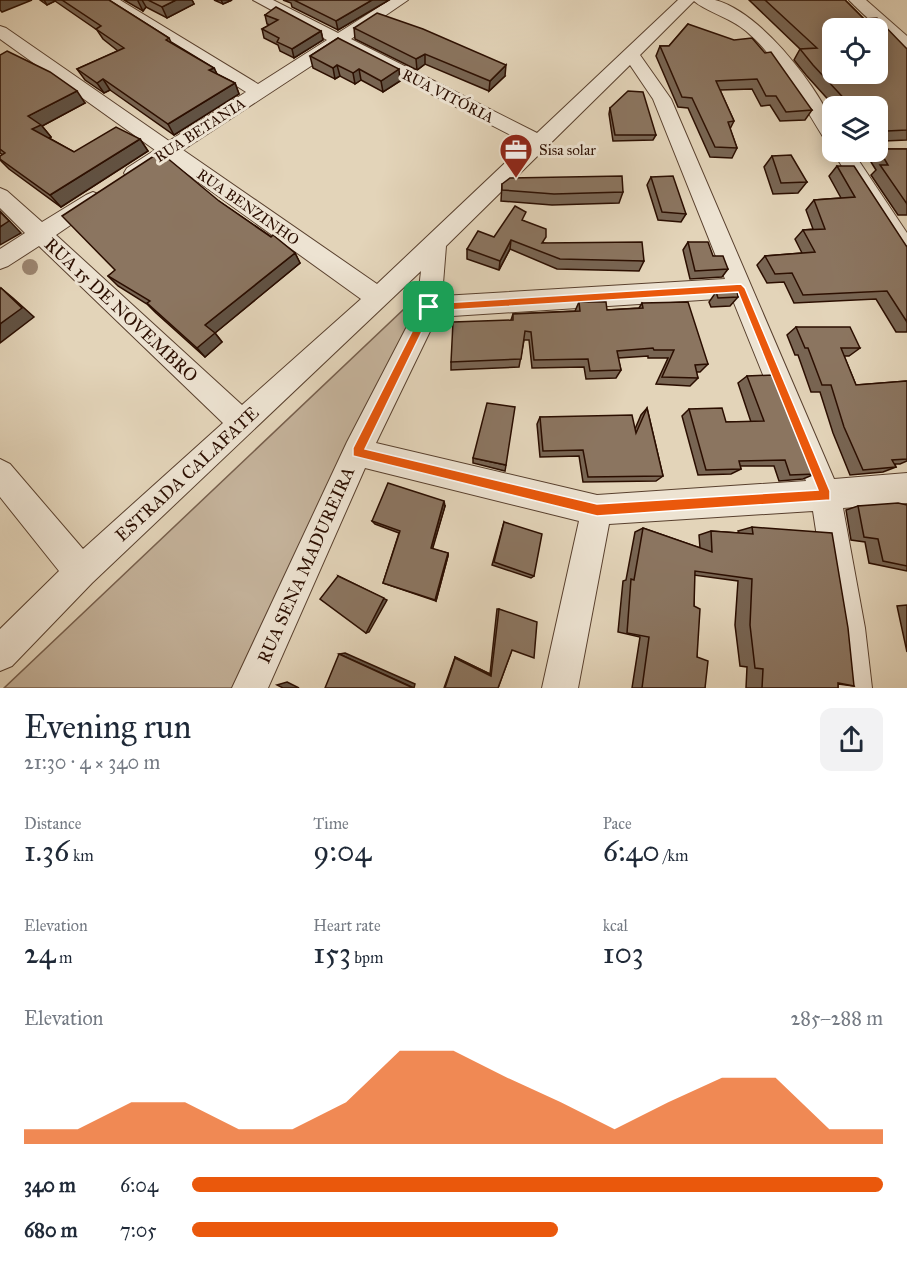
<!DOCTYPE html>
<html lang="en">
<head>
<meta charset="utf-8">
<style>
  :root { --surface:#fff; --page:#f2f2f3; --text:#1f2937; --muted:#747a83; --accent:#ea580c }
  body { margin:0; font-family:"IM FELL Great Primer",serif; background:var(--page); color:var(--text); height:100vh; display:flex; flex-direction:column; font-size:22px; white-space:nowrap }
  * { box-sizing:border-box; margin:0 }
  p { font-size:20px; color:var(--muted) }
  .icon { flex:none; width:33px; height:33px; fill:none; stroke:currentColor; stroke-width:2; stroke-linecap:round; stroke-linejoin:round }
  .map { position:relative; height:688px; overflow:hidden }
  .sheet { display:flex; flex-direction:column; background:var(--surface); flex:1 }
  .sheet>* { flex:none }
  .buttons { position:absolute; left:822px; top:18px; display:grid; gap:12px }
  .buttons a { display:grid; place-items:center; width:66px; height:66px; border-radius:12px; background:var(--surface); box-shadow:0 3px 15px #0003; font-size:30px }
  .pin { position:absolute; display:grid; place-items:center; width:51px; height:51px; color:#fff; margin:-26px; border-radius:12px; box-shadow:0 3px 9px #0006 }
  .round { display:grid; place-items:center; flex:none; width:63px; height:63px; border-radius:12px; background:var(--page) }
  .overview { display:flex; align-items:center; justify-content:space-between; height:102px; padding:0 24px }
  h1 { font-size:33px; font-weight:600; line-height:45px }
  .stats { display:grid; grid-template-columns:repeat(3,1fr); gap:9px; height:102px; padding:6px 24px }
  .stats div { display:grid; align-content:center }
  .stats b { font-size:30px; font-weight:600 }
  .stats small { font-size:16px; font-weight:400 }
  .stats p { font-size:16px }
  .chart { height:168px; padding:12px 24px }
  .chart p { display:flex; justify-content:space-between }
  .chart svg { width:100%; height:108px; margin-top:6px; fill:var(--accent); opacity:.7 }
  ul { padding:0 24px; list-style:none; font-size:20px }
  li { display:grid; grid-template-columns:96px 72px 1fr; align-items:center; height:45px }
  li i { height:15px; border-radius:8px; background:var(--accent) }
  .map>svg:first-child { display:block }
  .green { fill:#c4b29a; stroke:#78604d; stroke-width:1.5 }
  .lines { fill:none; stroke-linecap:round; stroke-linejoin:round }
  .minor-casing { stroke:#59402e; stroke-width:2 }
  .minor { fill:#ede3d2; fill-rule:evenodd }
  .tree { fill:#9c8671 }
  .wall { fill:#786553; stroke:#2b0e00; stroke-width:1.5 }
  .shaded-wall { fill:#615243; stroke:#2b0e00; stroke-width:1.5 }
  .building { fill:#8b7560; stroke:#2b0e00; stroke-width:1.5; fill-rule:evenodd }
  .route { fill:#ea580c; stroke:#fff; stroke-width:1.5; fill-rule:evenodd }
  .labels { text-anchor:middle; stroke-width:6; stroke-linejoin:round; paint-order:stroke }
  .far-street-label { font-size:15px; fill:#2b0e00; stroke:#ede3d2 }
  .far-poi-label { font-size:15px; fill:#2b0e00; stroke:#ede3d2; text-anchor:start }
  .street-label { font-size:18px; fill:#2b0e00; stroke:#ede3d2 }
</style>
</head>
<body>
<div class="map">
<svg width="907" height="688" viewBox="0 0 907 688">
  <rect width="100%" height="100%" fill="#e3d4b9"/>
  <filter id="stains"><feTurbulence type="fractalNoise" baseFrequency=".00333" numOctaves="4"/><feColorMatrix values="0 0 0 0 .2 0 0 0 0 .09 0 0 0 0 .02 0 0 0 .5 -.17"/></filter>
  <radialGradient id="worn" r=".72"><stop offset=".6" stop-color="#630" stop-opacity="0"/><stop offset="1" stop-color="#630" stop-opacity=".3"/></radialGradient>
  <path class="green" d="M423,291v22l-177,375h-242z"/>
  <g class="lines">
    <g class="minor-casing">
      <g id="minor">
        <path d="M101,0h19l138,84 69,-44 -74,-40h20l65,33 52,-33h18l-57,39 186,94 141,-133c12,0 26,0 37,0 43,11 98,80 116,120 3,6 1,15 1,22l-7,-2c-24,-38 -44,-79 -79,-109 -15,-13 -41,-20 -52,-30l-54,54 31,44 163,380 73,-6v30l-64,5 22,120 7,60h-36l-5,-60 -18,-117 -204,13 -31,164h-36l37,-167 -214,-53 -97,220h-36l115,-246 70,-135 4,-36 -329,312 -80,83 -12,5v-42l59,-58 -59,-74v-38l10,5 73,85 140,-126 -184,-177 -31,20 -8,3v-20l25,-16 -25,-25v-20l7,3 35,31 44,-27 7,-3 7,3 4,5 -4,5 -44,30 186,170 119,-106 -193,-139c-12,8 -26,22 -41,18l-3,-5 3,-5 28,-18 -155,-111v-13l6,2 163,113 77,-49zM340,47l186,96 -149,141 -194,-134zM630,65l23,34 72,180 -283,17 4,-50zM732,298l74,183 -209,14 -221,-52 61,-126z"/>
        <path d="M849,0h17l41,36v15c-5,-1 -53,-45 -58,-51z"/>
        <path d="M833,152h20l54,81v27l-8,-3z"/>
      </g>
    </g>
    <use href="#minor" class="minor"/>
  </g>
  <circle class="tree" cx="30" cy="267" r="8"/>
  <g class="wall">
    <path d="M40,0h69l60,38 2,4 43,26 3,6 18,9 4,11 -65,41 -64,-45 -6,3 -19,-13 -8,-11 41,-18 -15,-12 -6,-9 -42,-29 -8,4z"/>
    <path d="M124,0h68l2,4 -27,14 -21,-11 -3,4z"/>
    <path d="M214,0h18l-9,4z"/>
    <path d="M283,0h106l-51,30 -46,-23 -1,-4z"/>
    <path d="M749,0h96l19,19 43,30v91l-23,1 -5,5 8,3h20v66h-9l-27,-40 5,-5 -10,-16 2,-2h10v-46h-44l-28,-31 -12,-15 6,-11z"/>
    <path d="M265,15l56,16 2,9 -29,18 -14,-7 -2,-6 -14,-7 -2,-9 8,-4 -3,-1z"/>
    <path d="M688,24l124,86 -7,10 -25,1 -10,-16 -9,1 -9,-17 -32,1 14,31 -4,8 7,19 -5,10 -22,-1 -22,-49 -10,-1 -22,-51 4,-10h9z"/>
    <path d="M354,28l151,48 -16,15 -64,-27 -8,6 -62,-31z"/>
    <path d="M338,38l62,43 -17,11 -22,-12 -6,4 -15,-8 -5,3 -22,-11 -3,-12z"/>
    <path d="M0,55l85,48 -43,23 9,11 -2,1 25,14 66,-13 8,12 -87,56 -52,-38 -9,-9v-4l3,-1 -3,-2z"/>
    <path d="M610,108l46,27 -3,5 -40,1 -4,-27z"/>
    <path d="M772,156l35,26 -9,11 -25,1 -9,-27z"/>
    <path d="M837,166l70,81v85h-11l-20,-33 -82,4 -10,-21 -17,1 -10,-18 8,-9 37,-3 -7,-14 8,-9 10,-1 -7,-19 8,-10 27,-2 -12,-22z"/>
    <path d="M651,177l35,37 -5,8 -23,-2 -11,-35z"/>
    <path d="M502,184l121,8 -4,11 -67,2 -51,-4z"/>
    <path d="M219,201l76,52 5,10 -85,70 7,9 -17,15 -49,-44 -9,-9 -29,-18 -10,-10z"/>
    <path d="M524,221l20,22 100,18 -5,10 -82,-2 -47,-20 -11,21 -32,-11v-10l27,-12z"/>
    <path d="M688,242l25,14 15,13 -6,8 -32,2 -7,-29z"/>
    <path d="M716,292l22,5 -8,9 -19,1 -2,-5z"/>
    <path d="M579,302l28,8 32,-2 3,-5 66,61 -8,8h-4l2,6 -8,8 -34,-2 12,-26h-20v-2l-30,2 3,12 -5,8 -30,1 -2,-12 -52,1 -3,-28h-5l-5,27 -68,3v-8l60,-42 2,-6 62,-3z"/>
    <path d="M796,327l64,21 -11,8h-5l12,29 51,-4v80l-7,3h-5l1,3 -13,5 -33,3 -17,-42 -13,-41h-9l-13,-37h-3l-8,-20z"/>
    <path d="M747,376l68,98 -12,5 -24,2 -5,-15h-34l1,3 -10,5 -33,1 -16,-59 7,-7 37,13h25l-13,-39z"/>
    <path d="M647,408l16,68 -7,5 -73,1 -4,-26 -39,1 -3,-33 3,-7 95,12 6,-14z"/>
    <path d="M473,458l33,7 -1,6 -32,-8z"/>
    <path d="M907,505v66l-38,-8 -4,-21 -14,-2 -5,-30 12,-4z"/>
    <path d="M445,506l-13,43 16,4v3l-12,45 -53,-18 16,-50 -24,-9 -3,-3z"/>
    <path d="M504,522l30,54 -3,2 -39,-13z"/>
    <path d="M752,527l102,159 -16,-2v4h-92l1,-21 -7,-1 -5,-41 3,-44 -44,-6v31l3,51 8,31h-73l8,-51 -22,-5 5,-51 3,-1 9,-48 8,-4 57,20 -1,-13 12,-4 28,2 -1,-2z"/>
    <path d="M907,605v47l-10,-46z"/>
    <path d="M497,609h2l13,41 -14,38h-54l11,-31 35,17z"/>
  </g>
  <g class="shaded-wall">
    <path d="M0,0h32l-30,12 -2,-2z"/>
    <path d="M44,0h10l1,1 -8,4z"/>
    <path d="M138,0h4l4,7 -3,4 -5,-10z"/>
    <path d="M176,0h16l2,4 -27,14 -5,-11z"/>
    <path d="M221,0h11l-9,4z"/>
    <path d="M372,0h17l-51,30 -2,-9z"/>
    <path d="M321,31l2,9 -29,18 -2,-9z"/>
    <path d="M425,54v10l-8,6 -1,-11z"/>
    <path d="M337,65l3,11 -5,3 -2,-11z"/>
    <path d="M506,65l-1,11 -16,15 1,-10z"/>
    <path d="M214,68l5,10 -10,-8z"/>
    <path d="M359,69l2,11 -6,4 -2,-11z"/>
    <path d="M399,69l1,12 -17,11 -2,-11z"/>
    <path d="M103,79l7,11 -6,3 -7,-10z"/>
    <path d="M235,83l4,11 -65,41 -6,-11z"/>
    <path d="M77,91l8,12 -43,23 9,11 -8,5 -11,-13 -4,-13z"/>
    <path d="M140,139l8,12 -87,56 -11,-12z"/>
    <path d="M0,211l21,22 -21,12z"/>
    <path d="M511,240l-1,9 -11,21 1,-9z"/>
    <path d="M295,253l5,10 -85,70 7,9 -17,15 -8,-9 8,-23z"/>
    <path d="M1,288l12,10 21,19 -34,26z"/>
    <path d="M444,501l1,5 -13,45 -1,-3z"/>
    <path d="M448,553v3l-12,45 -1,-1z"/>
    <path d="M338,576l49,24 -18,32 -3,1z"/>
    <path d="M345,653l70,31 -1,4 -75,-34z"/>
    <path d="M455,657l35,17 1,2 -36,-18z"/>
    <path d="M287,682l12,6h-16l-6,-3z"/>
  </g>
  <g class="building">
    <path d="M62,0h47l60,38 -3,2 48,28 -5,2 26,13 -67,41 -65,-45 -6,4 -20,-14 47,-21 -28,-19 5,-3z"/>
    <path d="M148,0h28l-14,7z"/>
    <path d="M294,0h78l-36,21z"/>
    <path d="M765,0h80l19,19 13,-1 30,31v81l-20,1 -2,9h-4l-3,-4v-30h-27l-38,-41 -13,-16 17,-1zM832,28h46v46h-46z"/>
    <path d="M276,7l45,24 -29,18 -15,-7 2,-4 -17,-9 16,-9 -13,-5z"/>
    <path d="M377,13l46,16 83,36 -16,16 -65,-27 -9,5 -62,-31z"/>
    <path d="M688,24l46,16 18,-2 13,15 6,-1 41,58 -26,2 -10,-16h-10l-9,-17 -41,2 18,40 -6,1 9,26 -22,-1 -23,-49 -10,-1 -22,-51h9z"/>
    <path d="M338,38l61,31 -18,12 -22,-12 -6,4 -16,-8 -4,3 -23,-12z"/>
    <path d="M7,51l43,21 27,19 -49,25 13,9 -9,4 42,23 42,-25 24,12 -90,56 -50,-36v-3l5,-3 -5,-4v-94z"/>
    <path d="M628,91l15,1 13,43h-41l-5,-27z"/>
    <path d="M878,145l9,4h20v55l-27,-39h8l-10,-17z"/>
    <path d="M160,152l59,49 52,36 2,-2 22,18 -90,72 10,8 -18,15 -50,-45 3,-2 -42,-25 7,-6 -53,-54z"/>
    <path d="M791,155l16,27 -26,1 -9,-27z"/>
    <path d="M837,166h17l53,81v75l-20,-31 -84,4 -11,-22 -17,1 -10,-18 50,-4 -12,-22 22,-1 -11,-29 41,-3z"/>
    <path d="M622,176l1,16 -69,2 -52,-4v-6l8,-6z"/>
    <path d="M673,176l13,38 -24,-2 -11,-35z"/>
    <path d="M515,206l11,6 -4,8 24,9v8l-4,6 100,-1 2,19 -84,-2 -49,-19 -11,21 -33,-12 11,-18 16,6z"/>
    <path d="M0,212l9,9 -9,6z"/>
    <path d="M688,242h20l5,14h10l5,13 -33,2z"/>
    <path d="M1,288l21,20 -22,16v-35z"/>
    <path d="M737,291l1,6 -20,1 -2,-6z"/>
    <path d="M579,302h27l1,8 36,-2 -1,-5 46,-1 20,62 -13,1 3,13 -36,-1 12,-27h-20l-1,-2 -36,3 4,19 -31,1 -2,-12 -54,1 -3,-28 -6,-1 -4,28 -70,3 2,-40 60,-2v-6l67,-3z"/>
    <path d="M796,327h54l10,21h-19l15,37 51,-4v78l-15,1 4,7 -33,3 -19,-43 -13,-42h-9l-14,-37h-3z"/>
    <path d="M774,375l41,99 -25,1 -5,-15 -46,1 2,8 -35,1 -17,-61 33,-1 4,14 38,-1 -17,-45z"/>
    <path d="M487,403l28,4 -9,58 -33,-7z"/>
    <path d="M647,408l16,68 -75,1 -5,-27 -40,1 -3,-34 92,-2 4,18z"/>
    <path d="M388,483l56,18 -13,47 17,5 -13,47 -52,-17 17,-52 -28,-10z"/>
    <path d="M898,503l9,2v61l-24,-5 -5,-22 -14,-2 -6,-31z"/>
    <path d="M504,522l38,12 -8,42 -40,-14z"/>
    <path d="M752,527l80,6 16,95 6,58 -16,-3v5h-76l1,-19 -8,-1 -5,-43 2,-46 -57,-8 -1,35 6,3 -3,48 11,4 -3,27h-63l7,-51 -22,-4 4,-54 3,1 9,-52 69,24 -1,-21 42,3z"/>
    <path d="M338,576l46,22 -18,35 -46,-34z"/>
    <path d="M499,609l38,13 -3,36 -22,-8 -14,38h-53l10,-30 36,18z"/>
    <path d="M339,654l74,34h-88z"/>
  </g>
  <path class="route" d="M741,284l4,4 85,203v9l-233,16 -244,-60v-8l73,-144zM738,292l80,198 -221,14 -232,-55 67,-138z"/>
  <defs>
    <g id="office-pin" transform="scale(1.725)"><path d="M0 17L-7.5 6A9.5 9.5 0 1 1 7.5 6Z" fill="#8f2418" stroke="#ede3d2"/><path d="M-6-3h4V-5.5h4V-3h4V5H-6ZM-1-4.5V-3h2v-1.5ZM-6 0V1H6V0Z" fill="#fff"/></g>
  </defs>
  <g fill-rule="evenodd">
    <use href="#office-pin" x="516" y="150"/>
  </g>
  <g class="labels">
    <g class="far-street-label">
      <text transform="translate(448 96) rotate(27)" y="5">RUA VITÓRIA</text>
      <text transform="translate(200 130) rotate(-33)" y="5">RUA BETANIA</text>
      <text transform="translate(248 207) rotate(35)" y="5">RUA BENZINHO</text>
    </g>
    <g class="far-poi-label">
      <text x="539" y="155">Sisa solar</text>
    </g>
    <g class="street-label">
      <text transform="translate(121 310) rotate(43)" y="6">RUA 15 DE NOVEMBRO</text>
      <text transform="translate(187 474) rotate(-43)" y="6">ESTRADA CALAFATE</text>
      <text transform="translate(306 565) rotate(-66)" y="6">RUA SENA MADUREIRA</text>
    </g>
  </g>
  <rect width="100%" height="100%" filter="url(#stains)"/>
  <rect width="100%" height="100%" fill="url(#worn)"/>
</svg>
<div class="buttons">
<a><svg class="icon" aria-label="locate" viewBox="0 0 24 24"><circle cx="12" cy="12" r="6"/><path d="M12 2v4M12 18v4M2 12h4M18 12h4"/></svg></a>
<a><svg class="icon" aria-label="layers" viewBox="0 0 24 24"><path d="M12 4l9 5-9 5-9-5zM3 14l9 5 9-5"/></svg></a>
</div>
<div class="pin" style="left:429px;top:307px;background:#1e9e55"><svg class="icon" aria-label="arrive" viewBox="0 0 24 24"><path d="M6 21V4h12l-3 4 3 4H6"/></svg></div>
</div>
<section class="sheet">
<div class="overview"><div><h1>Evening run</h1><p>21:30 · 4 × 340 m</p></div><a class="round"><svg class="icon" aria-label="share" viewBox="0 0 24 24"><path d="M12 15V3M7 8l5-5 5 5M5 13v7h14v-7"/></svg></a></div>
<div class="stats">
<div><p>Distance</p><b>1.36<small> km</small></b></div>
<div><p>Time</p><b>9:04</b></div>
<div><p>Pace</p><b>6:40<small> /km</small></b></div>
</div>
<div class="stats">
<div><p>Elevation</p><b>24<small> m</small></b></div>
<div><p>Heart rate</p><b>153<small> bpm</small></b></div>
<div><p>kcal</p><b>103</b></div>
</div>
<div class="chart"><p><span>Elevation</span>285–288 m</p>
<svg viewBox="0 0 160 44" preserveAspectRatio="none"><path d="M0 44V38L10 38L20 27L30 27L40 38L50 38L60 27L70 6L80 6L90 17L100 27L110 38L120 27L130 17L140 17L150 38L160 38V44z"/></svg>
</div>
<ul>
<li><b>340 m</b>6:04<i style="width:100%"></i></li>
<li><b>680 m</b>7:05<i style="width:53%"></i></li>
</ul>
</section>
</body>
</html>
